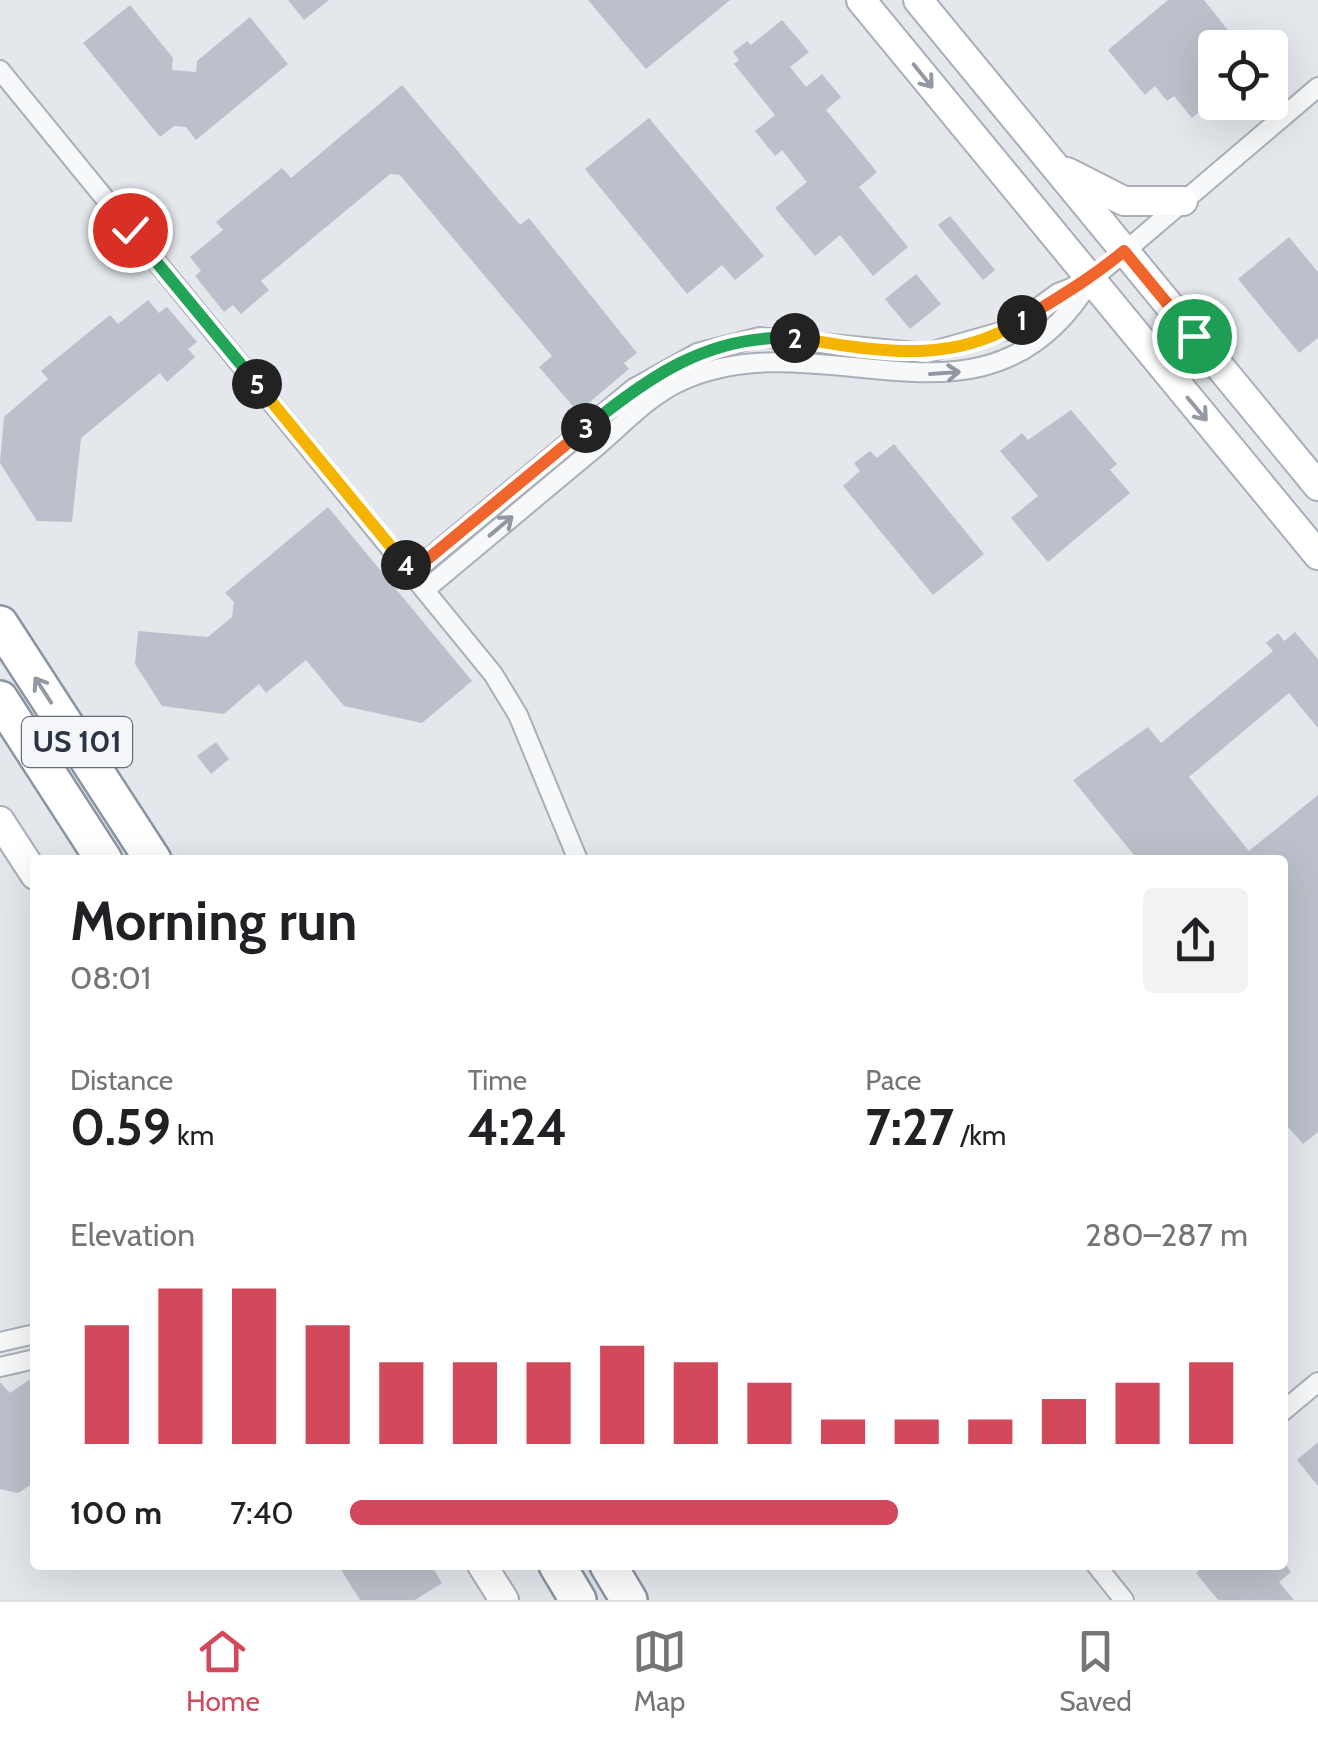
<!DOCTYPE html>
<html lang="en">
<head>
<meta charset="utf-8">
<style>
  :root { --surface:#fff; --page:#f2f2f2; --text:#202124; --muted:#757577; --line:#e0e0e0; --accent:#d1495b }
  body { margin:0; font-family:Cabin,sans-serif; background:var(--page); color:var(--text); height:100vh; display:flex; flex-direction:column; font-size:38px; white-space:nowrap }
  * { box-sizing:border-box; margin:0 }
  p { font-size:32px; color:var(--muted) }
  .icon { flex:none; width:55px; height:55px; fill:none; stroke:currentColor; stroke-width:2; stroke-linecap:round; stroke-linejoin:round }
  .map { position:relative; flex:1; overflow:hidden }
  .side { position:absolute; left:30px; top:855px; width:1258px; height:715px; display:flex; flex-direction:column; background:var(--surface); border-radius:10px; box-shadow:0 10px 40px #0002 }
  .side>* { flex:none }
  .tools { position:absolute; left:1198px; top:30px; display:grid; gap:20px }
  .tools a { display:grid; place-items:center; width:90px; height:90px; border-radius:10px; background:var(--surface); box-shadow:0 10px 40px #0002; font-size:50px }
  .pin { position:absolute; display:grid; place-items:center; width:85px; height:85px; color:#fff; margin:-42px; border:5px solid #fff; border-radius:50%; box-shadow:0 2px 10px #0007 }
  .km { position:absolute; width:50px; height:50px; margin:-25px; border-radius:50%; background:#222; color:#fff; font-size:28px; line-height:50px; text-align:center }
  .round { display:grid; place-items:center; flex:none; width:105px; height:105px; border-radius:10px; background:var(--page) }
  .head { display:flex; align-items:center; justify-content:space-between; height:170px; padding:0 40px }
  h1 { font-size:55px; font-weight:700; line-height:75px }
  .metrics { display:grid; grid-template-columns:repeat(3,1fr); gap:15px; height:170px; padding:10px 40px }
  .metrics div { display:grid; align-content:center }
  .metrics b { font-size:50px; font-weight:700 }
  .metrics small { font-size:28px; font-weight:400 }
  .metrics p { font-size:28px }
  .chart { height:280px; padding:20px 40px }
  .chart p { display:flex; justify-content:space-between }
  .chart svg { width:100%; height:180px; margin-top:10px; stroke:var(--accent); stroke-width:6 }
  ul { padding:0 40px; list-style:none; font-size:32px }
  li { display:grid; grid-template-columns:160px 120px 1fr; align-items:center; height:75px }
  li i { height:25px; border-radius:12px; background:var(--accent) }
  .dock { display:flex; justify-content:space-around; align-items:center; height:140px; border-top:2px solid var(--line); background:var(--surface); font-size:28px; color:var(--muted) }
  .dock a { display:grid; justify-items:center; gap:5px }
  .dock .selected { color:var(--accent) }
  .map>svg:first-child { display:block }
  .building { fill:#bbc0ca }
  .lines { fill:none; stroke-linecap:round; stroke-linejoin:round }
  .street-casing { stroke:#a9aeb7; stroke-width:22 }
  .secondary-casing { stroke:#a9aeb7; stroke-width:32 }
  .highway-casing { stroke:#8b94a3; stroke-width:40 }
  .street { stroke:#f7f8fa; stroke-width:18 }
  .secondary { stroke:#fff; stroke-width:28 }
  .highway { stroke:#fff; stroke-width:35 }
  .oneway { stroke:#959aa2 }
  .oneway2 { stroke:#9196a0 }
  .split-1-casing { stroke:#fff; stroke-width:20 }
  .split-2-casing { stroke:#fff; stroke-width:20 }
  .split-3-casing { stroke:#fff; stroke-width:20 }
  .split-4-casing { stroke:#fff; stroke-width:20 }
  .split-5-casing { stroke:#fff; stroke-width:20 }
  .split-6-casing { stroke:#fff; stroke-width:20 }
  .split-1 { stroke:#f0652b; stroke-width:12 }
  .split-2 { stroke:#f5b400; stroke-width:12 }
  .split-3 { stroke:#22a559; stroke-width:12 }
  .split-4 { stroke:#f0652b; stroke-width:12 }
  .split-5 { stroke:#f5b400; stroke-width:12 }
  .split-6 { stroke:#22a559; stroke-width:12 }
  .labels { text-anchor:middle; stroke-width:8; stroke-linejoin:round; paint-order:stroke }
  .shield { fill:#f4f6f9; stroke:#676e7b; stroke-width:2.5 }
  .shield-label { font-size:30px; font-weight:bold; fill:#2b3445 }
</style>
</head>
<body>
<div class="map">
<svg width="1318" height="1600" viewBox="0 0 1318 1600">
  <rect width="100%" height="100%" fill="#e4e7ec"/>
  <g class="building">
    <path d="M288,0h41l-25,20z"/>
    <path d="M588,0h142l-84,69z"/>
    <path d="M1168,0h36l38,48h-27v50l-23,20 -18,-22 -7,5 -12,-15 -10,9 -37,-45z"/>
    <path d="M130,5l43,53 -1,12 24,2 1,-11 53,-44 38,47 -92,76 -10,-13 -12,-1 -14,11 -77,-94z"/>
    <path d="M782,20l27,32 -19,15 16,20 16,-13 19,23 -15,13 51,62 -18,15 49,60 -35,29 -33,-41 -25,21 -40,-48 32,-26 -25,-32 -7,6 -20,-25 20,-16 -41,-51 5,-4 -6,-8 14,-11 4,4z"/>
    <path d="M402,85l118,140 9,-7 108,135 -13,10 5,6 -51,43 -39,-45 13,-11 -152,-181 -10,-1 -129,107 8,9 -28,24 -8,-9 -9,7 -29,-36 6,-5 -11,-14 33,-27 -7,-8 66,-54 9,10z"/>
    <path d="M649,118l115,138 -29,24 -13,-15 -35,29 -102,-125z"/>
    <path d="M950,216l45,54 -12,10 -45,-55z"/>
    <path d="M1289,237l29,35v66l-19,15 -61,-74z"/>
    <path d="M916,274l25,30 -31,25 -25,-30z"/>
    <path d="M148,300l11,13 8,-6 30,35 -9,7 7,8 -28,25 -7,-9 -79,65 -9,84 -35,-1 -37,-58 4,-46 44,-38 -7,-8 69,-56 8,9z"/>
    <path d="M1071,410l46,54 -7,6 20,23 -82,69 -37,-44 27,-22 -38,-45 22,-18 6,7z"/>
    <path d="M894,444l90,110 -51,41 -90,-109 17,-15 -6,-8 16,-12 7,7z"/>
    <path d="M328,507l144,174 -50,42 -78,-17 -38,-46 -40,33 -7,-9 -35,30 -62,-8 -27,-42 3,-33 70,6 24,-20 2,-15 -9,-9z"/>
    <path d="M1295,632l23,27v69l-29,-35 -100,84 60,74 69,-56v337l-15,12 -21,-24v-260h-144l-65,-80 75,-53 13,16 112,-92 -7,-8 12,-10 6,8z"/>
    <path d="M216,742l13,17 -18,15 -14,-18z"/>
    <path d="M35,1376v106l-17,11 -18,-4v-107l10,11z"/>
    <path d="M1318,1442v44l-21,-26z"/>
    <path d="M338,1565h93l11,18 -27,17h-55z"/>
    <path d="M1206,1565h80l5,7 -12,10 15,18h-76l-22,-27z"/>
  </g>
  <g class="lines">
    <g class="street-casing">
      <g id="street">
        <path d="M0,70l493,604 25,41 60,145"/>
        <path d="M412,572l222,-184 63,-35 63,-16 166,16 81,-23 51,-37 31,-12"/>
        <path d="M426,589c56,-47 113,-94 169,-141 26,-22 54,-52 84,-66 143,-67 306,72 411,-101l228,-194"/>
        <path d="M0,1342l35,-8"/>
        <path d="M0,1367l35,-8"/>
        <path d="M1282,1412l36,-30"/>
        <path d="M1096,1565l28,35"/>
      </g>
    </g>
    <g class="secondary-casing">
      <g id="secondary">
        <path d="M861,0l457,555"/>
        <path d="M918,0l400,486"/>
        <path d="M1067,172l57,29h59"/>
        <path d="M0,821l35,54"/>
        <path d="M482,1565l22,35"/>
      </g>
    </g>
    <g class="highway-casing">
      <g id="highway">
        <path d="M0,624l153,236"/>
        <path d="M0,699l104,161"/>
        <path d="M557,1565l21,35"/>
        <path d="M608,1565l21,35"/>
      </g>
    </g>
    <use href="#street" class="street"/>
    <use href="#secondary" class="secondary"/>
    <use href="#highway" class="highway"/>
  </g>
  <defs><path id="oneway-shaft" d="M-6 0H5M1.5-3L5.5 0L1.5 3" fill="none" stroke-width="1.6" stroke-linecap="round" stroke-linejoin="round" transform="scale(2.5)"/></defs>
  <g class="oneway">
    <use href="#oneway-shaft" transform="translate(923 76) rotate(51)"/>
    <use href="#oneway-shaft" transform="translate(1197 409) rotate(50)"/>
    <use href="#oneway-shaft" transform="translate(43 690) rotate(-123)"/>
  </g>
  <g class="oneway2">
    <use href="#oneway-shaft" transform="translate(945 373) rotate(-4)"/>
    <use href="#oneway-shaft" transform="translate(501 526) rotate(-40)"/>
  </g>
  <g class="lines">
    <g class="split-1-casing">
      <path id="split-1" d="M1022,320c35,-22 70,-42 102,-69l70,85"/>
    </g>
    <g class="split-2-casing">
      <path id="split-2" d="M795,338c80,12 155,29 227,-18"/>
    </g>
    <g class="split-3-casing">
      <path id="split-3" d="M586,428c63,-52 124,-94 209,-90"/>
    </g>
    <g class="split-4-casing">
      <path id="split-4" d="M406,565l6,7 174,-144"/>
    </g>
    <g class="split-5-casing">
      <path id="split-5" d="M257,384l149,181"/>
    </g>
    <g class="split-6-casing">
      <path id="split-6" d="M130,230l127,154"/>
    </g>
    <use href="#split-1" class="split-1"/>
    <use href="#split-2" class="split-2"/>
    <use href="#split-3" class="split-3"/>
    <use href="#split-4" class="split-4"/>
    <use href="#split-5" class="split-5"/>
    <use href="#split-6" class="split-6"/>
  </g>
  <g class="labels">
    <rect class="shield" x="22" y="717" width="110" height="50" rx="8"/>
    <g class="shield-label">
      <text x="77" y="752">US 101</text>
    </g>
  </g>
</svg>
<div class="tools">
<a><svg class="icon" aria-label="locate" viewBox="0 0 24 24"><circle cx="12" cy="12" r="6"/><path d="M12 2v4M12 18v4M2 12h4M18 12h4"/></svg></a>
</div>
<div class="pin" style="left:1194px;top:336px;background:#1e9e55"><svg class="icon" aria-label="arrive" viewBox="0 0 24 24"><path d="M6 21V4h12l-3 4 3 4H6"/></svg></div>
<div class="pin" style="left:130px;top:230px;background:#d93025"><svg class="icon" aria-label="check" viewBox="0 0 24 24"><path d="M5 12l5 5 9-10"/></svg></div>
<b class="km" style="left:1022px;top:320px">1</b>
<b class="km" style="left:795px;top:338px">2</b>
<b class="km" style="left:586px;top:428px">3</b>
<b class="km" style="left:406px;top:565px">4</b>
<b class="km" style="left:257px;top:384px">5</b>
<section class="side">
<div class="head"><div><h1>Morning run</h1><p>08:01</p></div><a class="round"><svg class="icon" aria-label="share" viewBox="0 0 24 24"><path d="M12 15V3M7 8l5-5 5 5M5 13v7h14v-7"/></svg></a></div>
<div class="metrics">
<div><p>Distance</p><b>0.59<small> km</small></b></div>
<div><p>Time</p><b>4:24</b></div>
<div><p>Pace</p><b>7:27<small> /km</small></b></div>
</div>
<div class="chart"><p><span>Elevation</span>280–287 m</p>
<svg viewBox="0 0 160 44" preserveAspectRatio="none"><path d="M5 44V15M15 44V6M25 44V6M35 44V15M45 44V24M55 44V24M65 44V24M75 44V20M85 44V24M95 44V29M105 44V38M115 44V38M125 44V38M135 44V33M145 44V29M155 44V24"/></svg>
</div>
<ul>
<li><b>100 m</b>7:40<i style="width:61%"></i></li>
</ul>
</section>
</div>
<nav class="dock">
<a class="selected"><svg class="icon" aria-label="home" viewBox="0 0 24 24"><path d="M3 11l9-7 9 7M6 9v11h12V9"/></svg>Home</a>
<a><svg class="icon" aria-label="map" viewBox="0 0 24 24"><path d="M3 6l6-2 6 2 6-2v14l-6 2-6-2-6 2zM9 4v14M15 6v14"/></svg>Map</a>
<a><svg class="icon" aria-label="saved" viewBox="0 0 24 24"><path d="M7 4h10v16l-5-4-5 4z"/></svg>Saved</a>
</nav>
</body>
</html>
